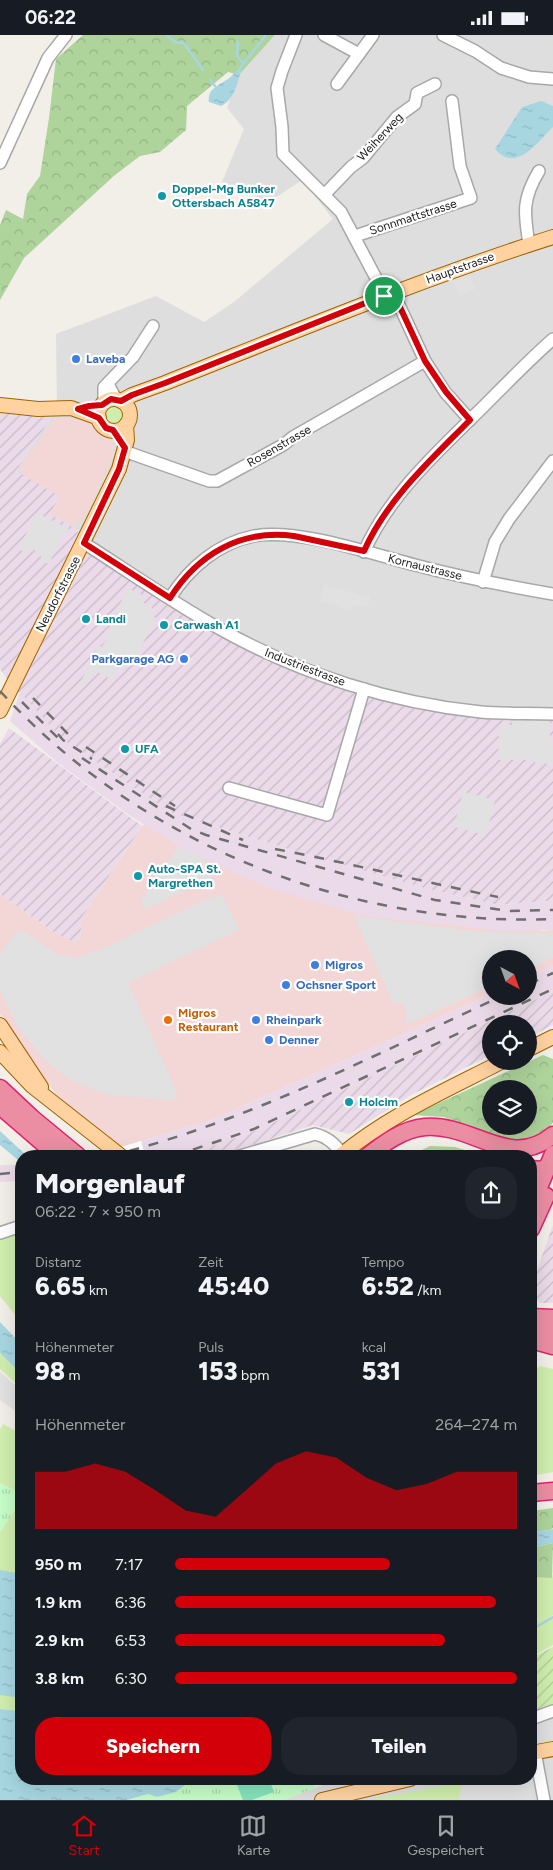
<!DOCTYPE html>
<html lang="de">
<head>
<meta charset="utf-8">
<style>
  :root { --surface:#171b24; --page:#20242c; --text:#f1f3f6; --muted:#9ea1a6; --line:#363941; --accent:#d30009 }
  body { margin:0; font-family:Figtree,sans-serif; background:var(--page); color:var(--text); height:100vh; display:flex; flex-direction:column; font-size:19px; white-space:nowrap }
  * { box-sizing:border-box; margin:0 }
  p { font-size:16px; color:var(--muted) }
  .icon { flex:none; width:28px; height:28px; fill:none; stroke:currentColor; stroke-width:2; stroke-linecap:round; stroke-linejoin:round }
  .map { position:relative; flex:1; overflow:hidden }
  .sheet { position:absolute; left:15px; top:1115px; width:522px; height:635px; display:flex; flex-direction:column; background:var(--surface); border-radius:20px; box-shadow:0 5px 20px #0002 }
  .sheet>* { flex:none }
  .needle { width:32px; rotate:139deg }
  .tools { position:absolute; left:482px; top:915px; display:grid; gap:10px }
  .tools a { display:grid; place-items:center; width:55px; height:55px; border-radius:50%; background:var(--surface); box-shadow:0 5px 20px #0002; font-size:25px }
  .pin { position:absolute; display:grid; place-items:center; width:42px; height:42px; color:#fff; margin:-21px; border:2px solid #fff; border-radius:50%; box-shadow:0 1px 5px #0007 }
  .round { display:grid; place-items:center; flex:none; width:52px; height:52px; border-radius:20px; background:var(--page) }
  .overview { display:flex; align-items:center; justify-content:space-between; height:85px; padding:0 20px }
  h1 { font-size:28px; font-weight:800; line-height:38px }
  .stats { display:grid; grid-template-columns:repeat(3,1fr); gap:8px; height:85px; padding:5px 20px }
  .stats div { display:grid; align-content:center }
  .stats b { font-size:25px; font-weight:800 }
  .stats small { font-size:14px; font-weight:400 }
  .stats p { font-size:14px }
  .chart { height:140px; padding:10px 20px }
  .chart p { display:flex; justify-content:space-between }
  .chart svg { width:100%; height:90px; margin-top:5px; fill:var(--accent); opacity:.7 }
  .primary-button { display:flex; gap:10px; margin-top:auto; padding:10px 20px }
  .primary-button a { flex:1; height:58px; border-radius:20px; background:var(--accent); color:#fff; font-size:20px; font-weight:800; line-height:58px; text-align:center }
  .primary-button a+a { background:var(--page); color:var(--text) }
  ul { padding:0 20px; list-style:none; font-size:16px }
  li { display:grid; grid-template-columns:80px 60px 1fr; align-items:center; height:38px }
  li i { height:12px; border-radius:6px; background:var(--accent) }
  .status { display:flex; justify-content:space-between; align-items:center; height:35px; padding:0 25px; background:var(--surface); direction:ltr }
  .status svg { height:14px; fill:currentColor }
  .tabs { display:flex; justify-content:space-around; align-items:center; height:70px; border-top:1px solid var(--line); background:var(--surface); font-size:14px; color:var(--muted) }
  .tabs a { display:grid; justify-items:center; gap:2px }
  .tabs .on { color:var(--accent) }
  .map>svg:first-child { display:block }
  .residential { fill:#dfdede }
  .commercial { fill:#f3d7d7 }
  .industrial { fill:url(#industrial-furrows) }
  .railway { fill:#ebdae9 }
  .grass { fill:#cfedad }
  .forest { fill:url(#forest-crowns); fill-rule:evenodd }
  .park { fill:url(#park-tufts) }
  .garden { fill:url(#garden-furrows) }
  .pitch { fill:#83e3ba }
  .parking { fill:#e1e1e1 }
  .water { fill:url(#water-ripples) }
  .pier { fill:#fff }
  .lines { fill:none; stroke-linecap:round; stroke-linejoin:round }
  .stream { stroke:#a7d6e1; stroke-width:2.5 }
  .minor-casing { stroke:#a8a8a8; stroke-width:14 }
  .major-casing { stroke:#9f6400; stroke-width:16 }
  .highway-casing { stroke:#e3226c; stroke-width:19 }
  .minor { stroke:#fff; stroke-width:11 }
  .major { stroke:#ffd2a0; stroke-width:14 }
  .highway { stroke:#eb8da3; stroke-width:16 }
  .rail { stroke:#6f6f6f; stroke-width:2.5; stroke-dasharray:10 10; stroke-linecap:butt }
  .route-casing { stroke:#fff; stroke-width:10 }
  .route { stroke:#d30009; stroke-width:6 }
  .culture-dot { fill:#0f9aa8; stroke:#fff; stroke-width:2 }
  .shop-dot { fill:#3f7fe0; stroke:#fff; stroke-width:2 }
  .food-dot { fill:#e8710a; stroke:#fff; stroke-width:2 }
  .labels { text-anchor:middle; stroke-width:4.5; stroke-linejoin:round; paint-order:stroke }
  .street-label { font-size:12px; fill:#212121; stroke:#fff }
  .culture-label { font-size:12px; font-weight:bold; fill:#0d838f; stroke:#fff; text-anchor:start }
  .shop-label { font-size:12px; font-weight:bold; fill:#366cbe; stroke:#fff; text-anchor:start }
  .food-label { font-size:12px; font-weight:bold; fill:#c56008; stroke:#fff; text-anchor:start }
</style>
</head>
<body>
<div class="status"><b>06:22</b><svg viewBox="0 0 49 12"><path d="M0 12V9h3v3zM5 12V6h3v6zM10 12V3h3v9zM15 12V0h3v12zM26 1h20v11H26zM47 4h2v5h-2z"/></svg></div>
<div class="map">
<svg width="553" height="1765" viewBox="0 0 553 1765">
  <defs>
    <pattern id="industrial-furrows" width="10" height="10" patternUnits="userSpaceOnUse" patternTransform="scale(1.25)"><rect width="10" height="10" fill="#ebdae9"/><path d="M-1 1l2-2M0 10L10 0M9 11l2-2" fill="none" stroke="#c9bbc8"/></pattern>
    <pattern id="forest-crowns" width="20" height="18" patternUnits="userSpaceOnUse" patternTransform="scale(1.25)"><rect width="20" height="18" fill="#aed39b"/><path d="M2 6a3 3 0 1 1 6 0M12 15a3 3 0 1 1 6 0" fill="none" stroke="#95b585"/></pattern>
    <pattern id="park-tufts" width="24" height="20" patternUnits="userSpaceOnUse" patternTransform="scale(1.25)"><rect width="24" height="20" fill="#c5fcc7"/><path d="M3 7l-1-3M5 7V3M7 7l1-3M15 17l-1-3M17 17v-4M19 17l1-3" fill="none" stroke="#a9d8ab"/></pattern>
    <pattern id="garden-furrows" width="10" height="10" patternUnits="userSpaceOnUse" patternTransform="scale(1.25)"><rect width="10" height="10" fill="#cfedad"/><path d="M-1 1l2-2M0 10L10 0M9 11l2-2" fill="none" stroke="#b1cb95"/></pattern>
    <pattern id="water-ripples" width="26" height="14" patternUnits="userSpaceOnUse" patternTransform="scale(1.25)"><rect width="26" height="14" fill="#a7d6e1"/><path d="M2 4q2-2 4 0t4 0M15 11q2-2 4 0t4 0" fill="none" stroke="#8fb7c1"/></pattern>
  </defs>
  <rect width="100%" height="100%" fill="#f2eee8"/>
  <g class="residential">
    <path d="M275,0h278v679l-73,-3 -116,-22 -116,-45 -164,-101 -8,-14 -26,-15 -34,-43 41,-62 -1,-75 100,-38 48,26 30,-20 99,-83 -31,-39 -33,22 -47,-20 22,-53 -17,-21 12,-33z"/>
    <path d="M553,1659v106h-269l54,-21h193v-77z"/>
  </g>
  <g class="commercial">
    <path d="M55,383h27l12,7 5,7 14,9 1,6 -1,9 -4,10 -23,49 -11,11 -38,-18 -18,-39z"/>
    <path d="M145,789l40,26 358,81 10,-1v36l-24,11v-18h-38v35l-277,125 -93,28 -37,-27 -28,-26 -33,-44 -23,-36v-120l58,41 22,4 2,-22 60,-91z"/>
  </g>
  <g class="industrial">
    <path d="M0,370l57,4 -41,62 43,25 -9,18 26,15 8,14 164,101 116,45 105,21 84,4v187l-55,4 -74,-17 -126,-36 -126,-39 -109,-73 -53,-57 -10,-14z"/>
    <path d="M9,693l133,98 -60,91 -2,22 -6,3 -16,-7 -58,-41v-150z"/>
    <path d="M553,956v34l-24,12v-13h-38v31l-80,40 -62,39 -36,-9 -94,31h-35l73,-26z"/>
    <path d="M553,1190v78h-13l-9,-11v-5z"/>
  </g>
  <g class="railway">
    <path d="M20,657l43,48 109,73 126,39 126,36 74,17 55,-4v29l-48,1 -140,-15 -96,-28 -84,-38 -56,-35 -71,-52 -48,-42z"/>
    <path d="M553,931v25l-296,139 -73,26 -39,-1 -4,-14 73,-22 277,-125v2h38v-19z"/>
    <path d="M0,1130h21v16l-21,1z"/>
  </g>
  <g class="grass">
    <circle cx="114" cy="380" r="9"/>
    <path d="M21,1195v92l-21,-26v-59z"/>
    <path d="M0,1318l21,21v14l-21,-19z"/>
    <path d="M540,1331l13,3v103l-22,4v-98l2,-7z"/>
    <path d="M3,1389l18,10v60l-21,-11v-53z"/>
    <path d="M21,1466v210l-21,-2v-177z"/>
    <path d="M553,1539v41l-15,11 15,-9v28l-22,12v-26l4,-3 -4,1v-52l21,1z"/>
    <path d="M463,1747l-5,18h-92z"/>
  </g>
  <g class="forest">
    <path d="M83,0h192l-36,40 -11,-3 -41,34 -1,24 -26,22 -20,4 -25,19 -91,83 -24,42v-75l6,-15 17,9 4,-25 13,-18 9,-58 7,-59z"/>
    <path d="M543,1020l10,4v63l-3,5 -19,13 -15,2 -72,-25 -31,-2zM491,1054h38v37h-38z"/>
    <path d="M430,1111l25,1 29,9h-75z"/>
    <path d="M553,1473v20l-3,2 -19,2v-21z"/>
    <path d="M553,1508l-1,35 -21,-1v-29z"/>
  </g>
  <g class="park">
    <path d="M0,1448l21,11v7l-21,31z"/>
    <path d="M208,1744h105l2,9 -31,12h-157l21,-6 9,3 21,-6 7,-6z"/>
  </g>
  <path class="garden" d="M553,1612v61l-22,8v-58z"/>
  <path class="pitch" d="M255,1744h14l5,13 -22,8h-9l-6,-15z"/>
  <g class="parking">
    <path d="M469,240l6,14 -16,7 -6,-15z"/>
    <path d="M37,478l32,16 -2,5 -6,5 -12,25 -6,-3 -4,-8 -5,-3 -10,2 -6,-3z"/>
    <path d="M324,550l46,12 -3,11 -14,-3 -2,6 -31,-10z"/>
    <path d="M128,553l16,8 -2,6 11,6 -4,7 7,3 -24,47 -10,-5 -10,20 -18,-10 -9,16 -5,-2 18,-38 4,1 10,-19 -3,-3z"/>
    <path d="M512,685l38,1v21h3v22l-18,-1 -1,-3h-36l1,-35h13z"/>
    <path d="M463,757l32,8 -9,35 -32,-8z"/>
    <path d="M178,812l26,12 8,19 -67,31 -4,-8z"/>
    <path d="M222,860l17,35 -111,53 48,107v8l-7,3 -26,-4 -32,-1 -39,-15 -24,-18 -31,-37 -17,-36v-35l13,-19 6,-4 7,1 31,21 19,4 26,-9 107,-51z"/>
    <path d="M354,881l126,16 73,1v24l-24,12v-10h-38v27l-86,39 2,-11 -5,-12 -8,3z"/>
    <path d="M0,1337l21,18v25l-21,-15z"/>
    <path d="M480,1744h49l4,21h-75l5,-18z"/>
  </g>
  <g class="water">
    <path d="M240,33l1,3c-4,13 -7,29 -20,35l-12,-4c-2,-13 10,-17 19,-23 4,-3 8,-8 12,-11z"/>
    <path d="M541,66l12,5v21c-16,15 -36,47 -58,22l27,-42z"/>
    <path d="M0,1096l27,25h-6v4h-3l-18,-15z"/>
    <path d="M0,1287l21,22v30l-21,-21z"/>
    <path d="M553,1494v14l-22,5v-16l19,-2z"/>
    <path d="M0,1535l21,4v124l-21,-3z"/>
    <path d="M0,1674l21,2v68h187l-23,6 -9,7 -19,5 -9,-3 -21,6h-127z"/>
  </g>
  <path class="pier" d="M141,1106l4,14 -61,1 37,-9z"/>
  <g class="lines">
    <g class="stream">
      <path d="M166,0l9,7 9,1 19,27"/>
      <path d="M238,7l-1,14 6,7"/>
      <path d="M240,33l26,-33"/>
      <path d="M210,45l5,6"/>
      <path d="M531,1595l22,-13"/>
    </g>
    <g class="minor-casing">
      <g id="minor">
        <path d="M296,0l-14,36 -5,17 5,39 1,27 58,58 36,68 6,16"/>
        <path d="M324,0l35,19"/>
        <path d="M443,0l32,16 26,17 28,9 24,2"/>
        <path d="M337,49l36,-49"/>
        <path d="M0,128l48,-105 18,-23"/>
        <path d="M325,159l26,-27 12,-9 34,-41 18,-13 2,-11 18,-9"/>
        <path d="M355,201l116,-38 -11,-32 -8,-65"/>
        <path d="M529,209c-5,-31 -7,-45 10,-73"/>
        <path d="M393,257l32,69 20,31 25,28"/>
        <path d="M108,349l8,15"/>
        <path d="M104,368v-16l29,-30 20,-31"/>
        <path d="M124,416l85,30h8l66,-36 10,-8 132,-76"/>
        <path d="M84,508c45,29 91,61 138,87 79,44 169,73 259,82 24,2 48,1 72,2"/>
        <path d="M364,517c25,-57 74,-101 118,-144 23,-23 46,-47 71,-69"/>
        <path d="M483,547l12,-40 14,-23 44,-58"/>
        <path d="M170,563c19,-30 48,-55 84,-62 43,-8 118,18 161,29 46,12 91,21 138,29"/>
        <path d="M229,753l98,27 37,-126"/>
        <path d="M240,1121l75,-22c13,3 19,10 28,20"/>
        <path d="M0,1198l21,-7"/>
        <path d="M531,1684l22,-8"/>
        <path d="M535,1717l9,48"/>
      </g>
    </g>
    <g class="major-casing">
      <g id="major">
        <circle cx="114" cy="380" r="16"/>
        <path d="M121,366l11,-6 33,-12c129,-51 256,-104 388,-146"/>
        <path d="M0,370l38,4 33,-1 28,10"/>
        <path d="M0,676l119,-242 8,-29 -1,-15"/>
        <path d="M0,990l41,62"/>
        <path d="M529,1014l24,-12"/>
        <path d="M0,1017l32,34 89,70"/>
        <path d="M340,1121c49,-41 107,-66 163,-95"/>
        <path d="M531,1718l22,-4"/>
        <path d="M322,1765l88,-21"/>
      </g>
    </g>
    <g class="highway-casing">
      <g id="highway">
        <path d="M0,1053l32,30 46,38"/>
        <path d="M0,1071l58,50"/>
        <path d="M368,1121c16,-13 35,-27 57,-29 48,-4 85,44 128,8"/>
        <path d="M531,1134l10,1 12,-5"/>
        <path d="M531,1171l22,-52"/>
        <path d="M531,1194l15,-33"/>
        <path d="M531,1282l22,1"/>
        <path d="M531,1296l22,1"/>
        <path d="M531,1305l22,6"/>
        <path d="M531,1458l22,-2"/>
      </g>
    </g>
    <use href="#minor" class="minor"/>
    <use href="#major" class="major"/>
    <use href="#highway" class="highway"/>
    <g class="rail">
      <path d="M0,656c139,152 347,236 553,228"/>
      <path d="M33,663l38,39"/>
      <path d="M22,667l39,39"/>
      <path d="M58,699l5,6 29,19"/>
      <path d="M86,712l89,59"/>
      <path d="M82,723l109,71 15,6 229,65 73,11 45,-1"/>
      <path d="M166,771l77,34"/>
      <path d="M275,814c75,14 148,33 223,48"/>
      <path d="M529,949l24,-11"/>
      <path d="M110,1121c137,-34 264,-101 392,-160"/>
      <path d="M174,1121l80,-27 299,-140"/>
      <path d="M0,1139l21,-2"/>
    </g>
  </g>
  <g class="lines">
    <g class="route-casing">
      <path id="route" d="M393,257l32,69 21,31 24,28c-39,40 -83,79 -106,131l-70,-15c-53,-7 -96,18 -124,62l-86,-55 35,-74 6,-21 -12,-18 -7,-2 -7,-10 -21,-9 11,-3 13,-1 9,-6 10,2 11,-6 33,-12z"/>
    </g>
    <use href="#route" class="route"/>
  </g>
  <g class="culture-dot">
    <circle cx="162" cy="161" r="5"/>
    <circle cx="86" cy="584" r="5"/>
    <circle cx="164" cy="590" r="5"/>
    <circle cx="125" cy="714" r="5"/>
    <circle cx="138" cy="841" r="5"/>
    <circle cx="349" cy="1067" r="5"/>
  </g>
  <g class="shop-dot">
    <circle cx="76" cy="324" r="5"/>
    <circle cx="184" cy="624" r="5"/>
    <circle cx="315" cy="930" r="5"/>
    <circle cx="286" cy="950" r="5"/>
    <circle cx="256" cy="985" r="5"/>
    <circle cx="269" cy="1005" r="5"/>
  </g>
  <circle class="food-dot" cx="168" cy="985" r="5"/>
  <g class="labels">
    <g class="street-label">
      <text transform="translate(380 102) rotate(-47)" y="4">Weiherweg</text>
      <text transform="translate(413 182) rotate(-18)" y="4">Sonnmattstrasse</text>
      <text transform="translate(460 233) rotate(-20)" y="4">Hauptstrasse</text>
      <text transform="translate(279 411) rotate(-30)" y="4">Rosenstrasse</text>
      <text transform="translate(425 532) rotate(14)" y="4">Kornaustrasse</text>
      <text transform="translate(58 559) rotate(-63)" y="4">Neudorfstrasse</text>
      <text transform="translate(305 632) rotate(21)" y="4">Industriestrasse</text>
    </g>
    <g class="culture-label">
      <text x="172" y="158">Doppel-Mg Bunker<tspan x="172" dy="14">Ottersbach A5847</tspan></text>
      <text x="96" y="588">Landi</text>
      <text x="174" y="594">Carwash A1</text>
      <text x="135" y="718">UFA</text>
      <text x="148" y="838">Auto-SPA St.<tspan x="148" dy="14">Margrethen</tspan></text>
      <text x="359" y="1071">Holcim</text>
    </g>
    <g class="shop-label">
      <text x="86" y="328">Laveba</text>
      <text x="174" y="628" text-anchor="end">Parkgarage AG</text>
      <text x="325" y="934">Migros</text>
      <text x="296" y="954">Ochsner Sport</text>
      <text x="266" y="989">Rheinpark</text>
      <text x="279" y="1009">Denner</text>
    </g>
    <g class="food-label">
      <text x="178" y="982">Migros<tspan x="178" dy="14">Restaurant</tspan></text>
    </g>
  </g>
</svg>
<div class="tools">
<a><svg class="needle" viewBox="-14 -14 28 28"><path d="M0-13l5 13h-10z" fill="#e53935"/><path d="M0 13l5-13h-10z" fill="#9ea1a6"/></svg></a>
<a><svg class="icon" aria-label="locate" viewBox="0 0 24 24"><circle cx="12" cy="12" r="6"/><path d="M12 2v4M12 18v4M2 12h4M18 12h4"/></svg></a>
<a><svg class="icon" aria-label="layers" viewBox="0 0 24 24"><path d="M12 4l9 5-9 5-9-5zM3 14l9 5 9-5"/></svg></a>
</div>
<div class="pin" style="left:384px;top:261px;background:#1e9e55"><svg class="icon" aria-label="arrive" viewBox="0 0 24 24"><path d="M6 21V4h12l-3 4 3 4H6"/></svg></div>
<section class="sheet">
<div class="overview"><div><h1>Morgenlauf</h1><p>06:22 · 7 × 950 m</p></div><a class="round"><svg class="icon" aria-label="share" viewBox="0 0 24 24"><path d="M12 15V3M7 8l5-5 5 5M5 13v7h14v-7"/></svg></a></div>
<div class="stats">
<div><p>Distanz</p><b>6.65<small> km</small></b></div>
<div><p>Zeit</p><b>45:40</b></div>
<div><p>Tempo</p><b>6:52<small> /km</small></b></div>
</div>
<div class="stats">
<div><p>Höhenmeter</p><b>98<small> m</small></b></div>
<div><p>Puls</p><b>153<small> bpm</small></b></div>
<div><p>kcal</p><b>531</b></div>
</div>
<div class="chart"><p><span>Höhenmeter</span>264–274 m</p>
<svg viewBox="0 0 160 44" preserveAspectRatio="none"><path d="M0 44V16L10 16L20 12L30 16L40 25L50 35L60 38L70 25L80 12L90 6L100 9L110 19L120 25L130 22L140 16L150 16L160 16V44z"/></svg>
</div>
<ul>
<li><b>950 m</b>7:17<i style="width:63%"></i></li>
<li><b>1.9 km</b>6:36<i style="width:94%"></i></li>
<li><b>2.9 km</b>6:53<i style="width:79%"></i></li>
<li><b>3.8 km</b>6:30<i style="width:100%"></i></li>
</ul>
<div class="primary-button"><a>Speichern</a><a>Teilen</a></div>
</section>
</div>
<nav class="tabs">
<a class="on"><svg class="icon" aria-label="home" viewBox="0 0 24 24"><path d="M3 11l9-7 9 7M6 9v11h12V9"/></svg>Start</a>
<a><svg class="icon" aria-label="map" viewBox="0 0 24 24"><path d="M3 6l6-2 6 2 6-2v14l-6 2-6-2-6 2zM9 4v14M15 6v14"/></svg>Karte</a>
<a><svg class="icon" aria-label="saved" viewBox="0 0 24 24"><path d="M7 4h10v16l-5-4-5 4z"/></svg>Gespeichert</a>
</nav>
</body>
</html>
